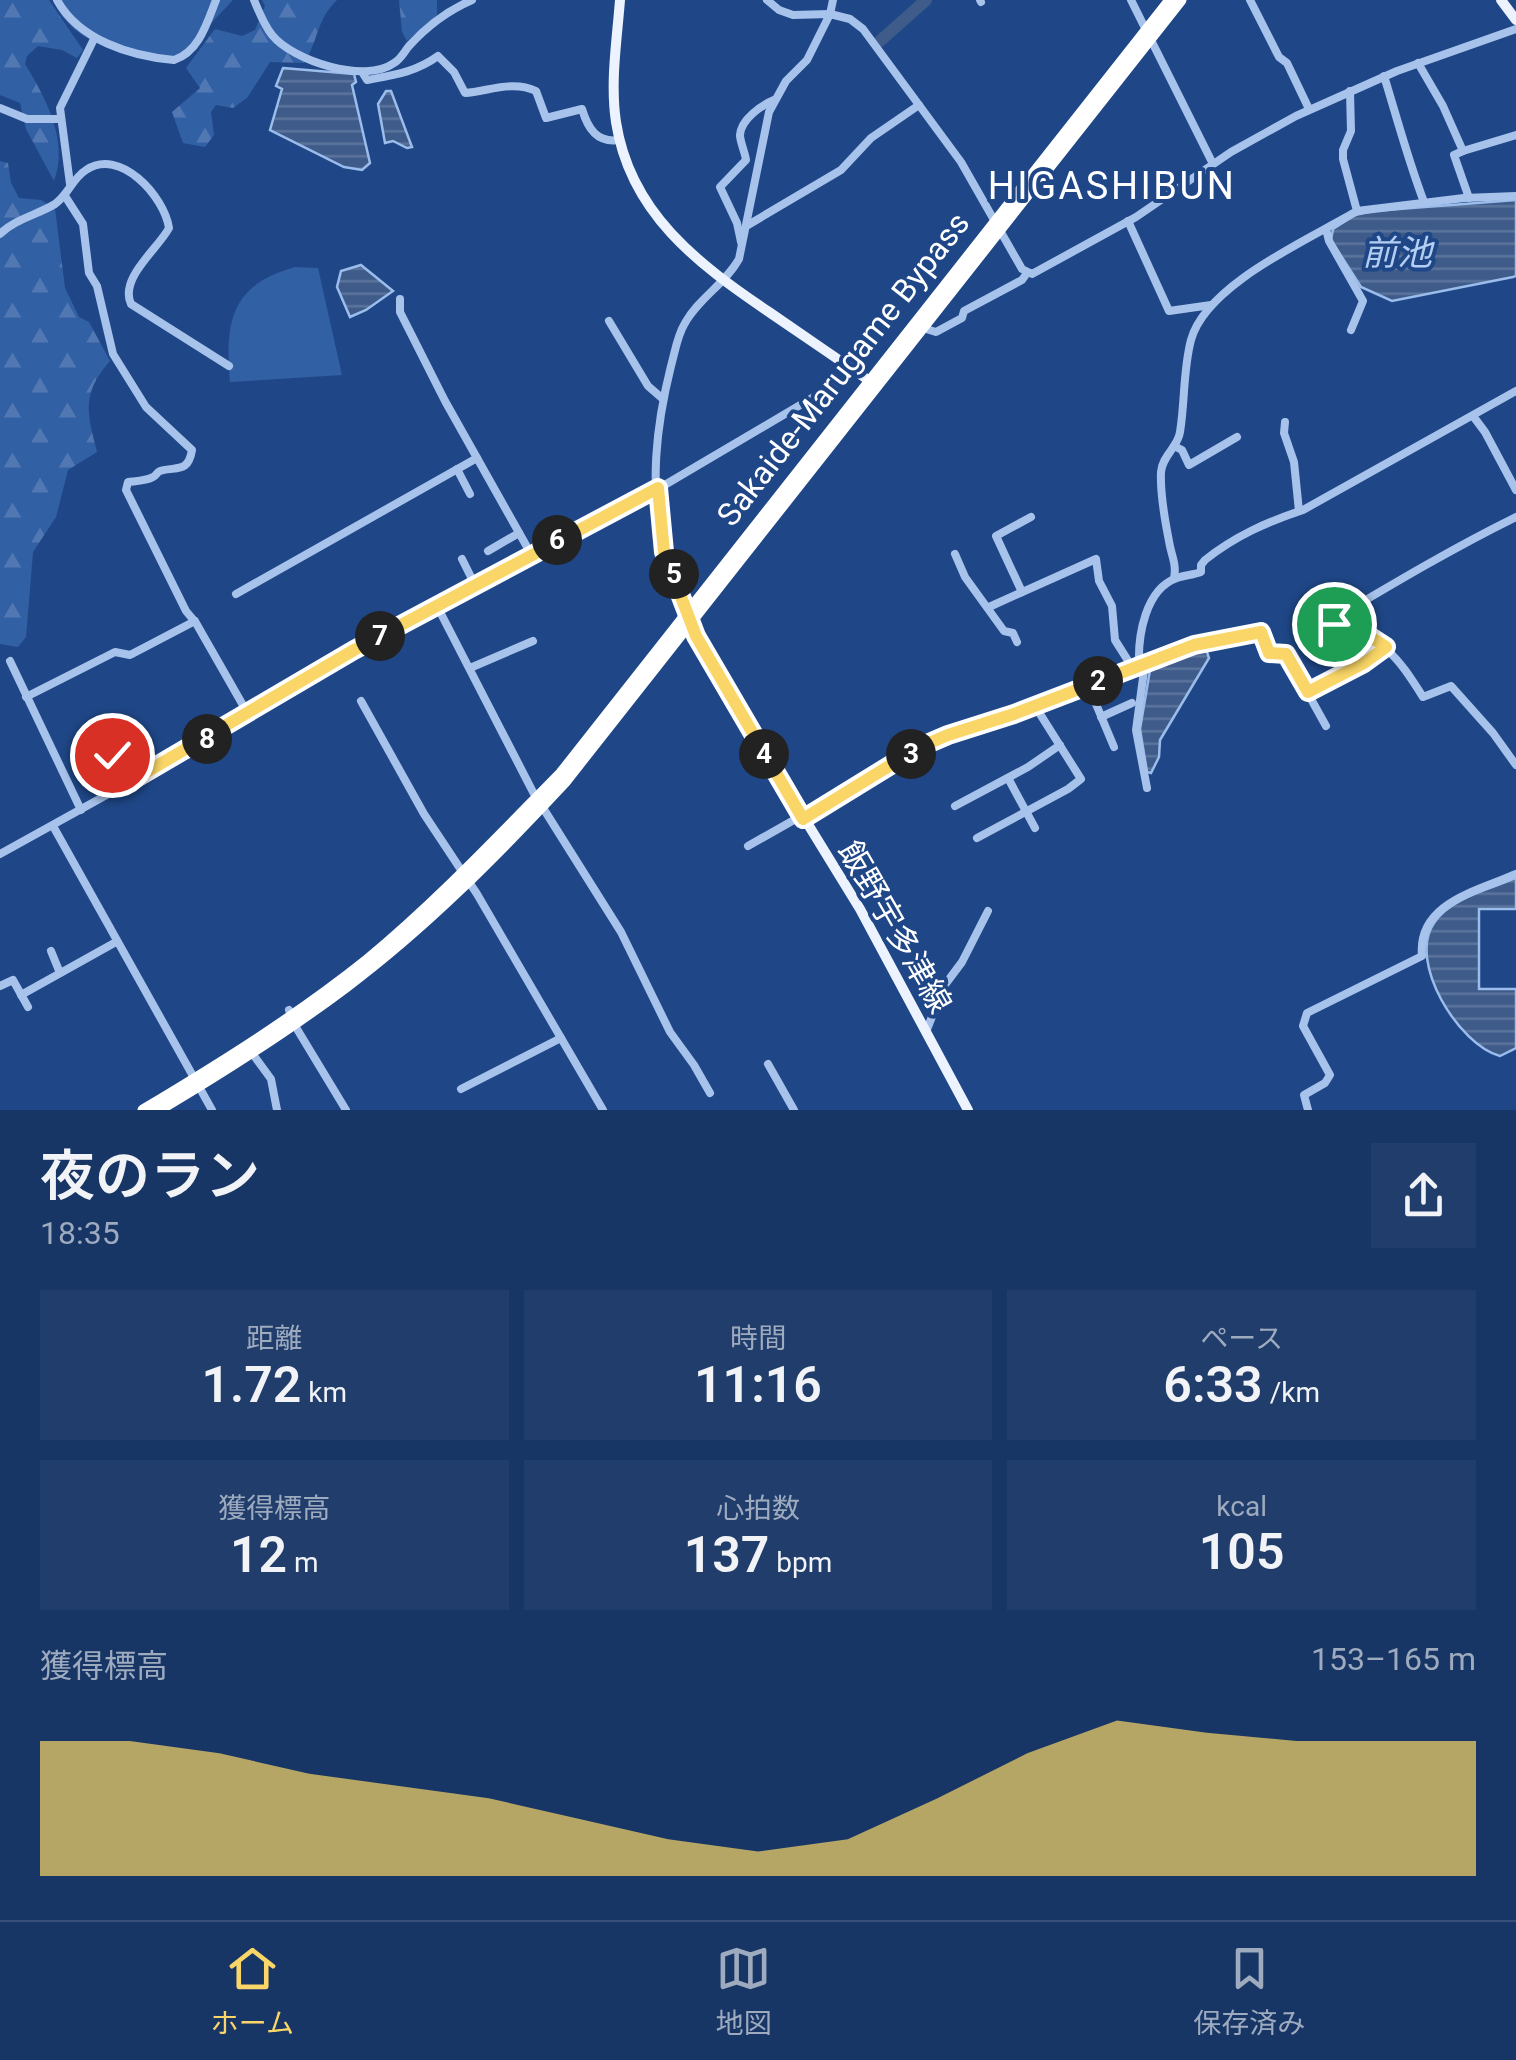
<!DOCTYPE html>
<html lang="ja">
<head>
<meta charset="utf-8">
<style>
  :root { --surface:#173565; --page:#203d6b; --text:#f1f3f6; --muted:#9eabbf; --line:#365079; --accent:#f9d667 }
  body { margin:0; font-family:Roboto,"Noto Sans JP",sans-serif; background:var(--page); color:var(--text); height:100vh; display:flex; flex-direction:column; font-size:38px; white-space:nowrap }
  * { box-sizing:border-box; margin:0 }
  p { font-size:32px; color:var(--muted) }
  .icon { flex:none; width:55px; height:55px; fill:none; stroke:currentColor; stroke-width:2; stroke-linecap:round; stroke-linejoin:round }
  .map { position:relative; height:1110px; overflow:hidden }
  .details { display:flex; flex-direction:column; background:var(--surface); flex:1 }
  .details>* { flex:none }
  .pin { position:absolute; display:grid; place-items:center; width:85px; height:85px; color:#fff; margin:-42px; border:5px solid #fff; border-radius:50%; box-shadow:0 2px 10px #0007 }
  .km { position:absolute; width:50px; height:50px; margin:-25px; border-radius:50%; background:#222; color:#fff; font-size:28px; line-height:50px; text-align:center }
  .round { display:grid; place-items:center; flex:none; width:105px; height:105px; border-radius:0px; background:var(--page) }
  .headline { display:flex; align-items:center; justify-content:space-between; height:170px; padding:0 40px }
  h1 { font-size:55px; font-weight:600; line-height:75px }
  .metrics { display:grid; grid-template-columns:repeat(3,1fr); gap:15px; height:170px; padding:10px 40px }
  .metrics div { display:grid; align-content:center; border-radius:0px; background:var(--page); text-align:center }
  .metrics b { font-size:50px; font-weight:600 }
  .metrics small { font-size:28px; font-weight:400 }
  .metrics p { font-size:28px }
  .chart { height:280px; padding:20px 40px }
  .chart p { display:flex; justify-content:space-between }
  .chart svg { width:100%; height:180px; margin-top:10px; fill:var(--accent); opacity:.7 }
  .dock { display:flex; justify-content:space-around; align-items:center; height:140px; border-top:2px solid var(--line); background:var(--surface); font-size:28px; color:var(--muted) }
  .dock a { display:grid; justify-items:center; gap:5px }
  .dock .current { color:var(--accent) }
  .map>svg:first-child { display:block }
  .forest { fill:url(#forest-firs) }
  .park { fill:#3260a4 }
  .water { fill:url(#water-rules); stroke:#9bbdec; stroke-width:2.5 }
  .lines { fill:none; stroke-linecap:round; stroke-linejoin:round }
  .river { stroke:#3e5b8a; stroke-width:12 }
  .minor { stroke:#a8c3eb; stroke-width:8 }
  .major { stroke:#ecf2fe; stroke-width:10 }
  .highway { stroke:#fff; stroke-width:11 }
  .route-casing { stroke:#fff; stroke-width:20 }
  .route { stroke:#f9d667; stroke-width:12 }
  .labels { text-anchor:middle; stroke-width:8; stroke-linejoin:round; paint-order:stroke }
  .street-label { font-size:32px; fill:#fff; stroke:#1f4787 }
  .water-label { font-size:35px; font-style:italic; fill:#b4cdf2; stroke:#1f4787 }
  .quarter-label { font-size:38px; letter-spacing:2.5px; fill:#fff; stroke:#1f4787 }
</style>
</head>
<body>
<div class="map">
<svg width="1516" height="1110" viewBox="0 0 1516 1110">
  <defs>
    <pattern id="forest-firs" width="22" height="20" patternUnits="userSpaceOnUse" patternTransform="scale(2.5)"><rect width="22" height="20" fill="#3260a4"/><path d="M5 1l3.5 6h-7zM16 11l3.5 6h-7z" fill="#5178b2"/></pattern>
    <pattern id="water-rules" width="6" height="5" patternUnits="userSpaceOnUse" patternTransform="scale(2.5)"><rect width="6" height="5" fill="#3e5b8a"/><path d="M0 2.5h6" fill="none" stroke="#5b749c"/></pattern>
  </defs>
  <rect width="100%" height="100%" fill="#1f4787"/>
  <g class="forest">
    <path d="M0,0h49l34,50 -6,8 -15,-8 -24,-4 -11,10 -2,8c21,34 44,78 29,117l-28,-52 -6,-26 -20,-8z"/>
    <path d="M262,0h75c-21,20 -18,40 -33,63l-34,-1 -23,36 -14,10 -17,-3 -5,7 3,23 -9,12 -22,-4 -11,-31 28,-24 -14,-20 29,-39 27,7 13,-6 10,-24z"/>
    <path d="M399,0h38v15l-30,26 -5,-9z"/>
    <path d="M0,161l8,2 3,20 8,15 22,2 14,9 10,79 14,29 10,5 21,39c-29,33 -23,52 -13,91l-29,18 -12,47 -23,35 -7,85 -8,10 -18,-3z"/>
  </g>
  <g class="park">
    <path d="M53,0h180c-7,8 -16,16 -23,25 -15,21 -17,39 -48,37 -43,-12 -89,-16 -109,-62z"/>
    <path d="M295,267l23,1 24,107 -112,7c-5,-60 0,-97 65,-115z"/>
  </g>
  <g class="water">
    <path d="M283,68l71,6 2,8 -4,3 18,78 -8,7 -18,-3 -74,-37 12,-41 -6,-3z"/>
    <path d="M386,91h5l21,56 -5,1 -14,-7 -8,2 -7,-39z"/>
    <path d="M1516,200v76l-3,1 -121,24 -31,-14 -30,-47 2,-11 22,-14 18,-4z"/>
    <path d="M361,265l32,26 -27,19 -16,7 -13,-30 4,-16z"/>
    <path d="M1206,649l3,9 -49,82 -1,17 -8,16 -4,-1 -7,-43 10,-59 9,-8z"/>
    <path d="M1516,878v31h-37v80h37v59l-16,8c-41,-11 -93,-94 -66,-133 16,-25 56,-34 82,-45z"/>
  </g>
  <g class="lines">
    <path class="river" d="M880,41l46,-41"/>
    <g class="minor">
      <path d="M57,0c22,40 73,56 117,60 25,-8 33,-37 42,-60"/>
      <path d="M254,0c5,12 10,25 18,35 21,26 93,49 122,28 7,-4 10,-11 15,-17 18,-20 40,-36 63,-46"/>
      <path d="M767,0l12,10 14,5 37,-1 20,5 13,10 98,133 61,107 10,5 104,-57 95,-65 65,-36 101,-45 119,-42"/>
      <path d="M980,0l1,2"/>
      <path d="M1131,0l82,164"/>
      <path d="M1250,0l29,57 8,6 22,46"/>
      <path d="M1418,63l25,43 20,45 53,-16"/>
      <path d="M362,72l5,8c27,-5 49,-8 71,-24l16,16 11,21c24,-2 48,-13 71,-2l10,27 36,-9c6,20 15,34 37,31"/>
      <path d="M1384,76c13,42 24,84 40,126"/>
      <path d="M0,108l27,11h33"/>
      <path d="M1463,151l-9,4 15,43"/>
      <path d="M70,184l-10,-76 34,-69"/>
      <path d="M65,196l18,28 6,49 8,13 16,68 33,53 46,43c-4,24 -16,16 -32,21 -3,1 -4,5 -7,6 -7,4 -17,4 -25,5l-2,8 60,121 10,12 52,91"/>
      <path d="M1357,211l107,-13 52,-2"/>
      <path d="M1128,221l41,90 42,-6"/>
      <path d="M748,225l93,-55 30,-32 48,-33"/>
      <path d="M1326,229l3,12 34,60 -12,29"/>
      <path d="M0,234c15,-15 37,-19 55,-30 13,-9 17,-25 31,-34 34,-23 78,26 83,58 -11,21 -50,50 -38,76l98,62"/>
      <path d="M741,242l-4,-19 -17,-36 26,-27c-1,-8 -6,-18 -6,-25 1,-16 22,-30 34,-35"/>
      <path d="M400,299v13l45,89 86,153"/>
      <path d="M609,321l39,65 15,13"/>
      <path d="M923,328l13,4 26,-14 2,-7 58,-31 5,-7"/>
      <path d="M1473,416l12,16 31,58"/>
      <path d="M1285,422l-1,11 10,29 5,49"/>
      <path d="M1174,446l8,4 7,15 48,-28"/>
      <path d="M457,469l13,25"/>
      <path d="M1516,517c-61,30 -120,65 -179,100l-3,6 3,4c48,12 60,29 86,70l28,-11 42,47 23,32"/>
      <path d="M488,551l31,-18"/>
      <path d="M955,554l10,23 39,54 9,2 4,9"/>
      <path d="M462,559l13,26"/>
      <path d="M1174,578c3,-14 -3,-23 -5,-37 -4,-20 -9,-48 -8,-69 1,-16 17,-25 19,-40 5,-30 3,-62 11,-92 15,-56 119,-101 166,-129l-14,-52v-9l8,-19 -1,-40"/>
      <path d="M1022,592l-26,-56 35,-19"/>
      <path d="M236,594l241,-136"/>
      <path d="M437,606l96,186 88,140 49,100 24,33 16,28"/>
      <path d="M989,607l107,-48 3,22 13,25 3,34 17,27"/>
      <path d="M689,613c-7,-22 -20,-43 -25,-65 -15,-61 -8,-122 7,-182 4,-14 6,-30 14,-43 14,-25 40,-39 54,-64l30,-147 17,-31 21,-21 23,-46 3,-14"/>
      <path d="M10,661l71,149"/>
      <path d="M1145,663l-9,67 11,58"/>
      <path d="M1139,664c-1,-28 6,-75 38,-86 8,-3 16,-3 24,-6v-7l4,-5c30,-24 62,-38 98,-50l213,-119"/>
      <path d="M470,668l63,-27"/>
      <path d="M1088,685l26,62"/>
      <path d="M1308,692l56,-29 22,-16"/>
      <path d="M26,697l89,-45 15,3 65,-34"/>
      <path d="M361,701l63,113 53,80 126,216"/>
      <path d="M1101,717l31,-14"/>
      <path d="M88,737l23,18 15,30"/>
      <path d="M88,763l20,-11"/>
      <path d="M1008,778l27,50"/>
      <path d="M955,806l73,-39 32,-22"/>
      <path d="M803,819l117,-72 28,-12 66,-20 179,-70 68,-13 8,21 17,1 40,72"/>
      <path d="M53,826l159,284"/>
      <path d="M977,838l91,-49 13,-10 -46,-73"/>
      <path d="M748,846l53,-30"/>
      <path d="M0,854l195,-108 158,-96 310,-164 193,-114"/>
      <path d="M51,951l9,22"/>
      <path d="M0,986l13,-6 15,27"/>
      <path d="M21,995l95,-53"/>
      <path d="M289,1010l8,19 49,81"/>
      <path d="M926,1032l18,-46 18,-24 26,-51"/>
      <path d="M252,1053l19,26 6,31"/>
      <path d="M768,1064l26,46"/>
      <path d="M461,1089l100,-51"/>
      <path d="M1308,1110l-4,-15 21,-12 5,-8 -27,-49 4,-13 115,-57c-5,-53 56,-65 94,-82"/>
    </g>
    <g class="major">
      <path d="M620,0c-3,40 -10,82 -4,122 14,91 82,142 153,190 36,25 72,49 108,74"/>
      <path d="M1501,0l15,20"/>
      <path d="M690,618l10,24 28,52 132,215 108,201"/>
    </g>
    <g class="highway">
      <path d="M143,1110c77,-46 154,-94 224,-150 70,-58 131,-123 194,-187l609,-773"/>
      <path d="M159,1110c64,-38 127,-78 187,-123 80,-60 151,-132 219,-205l616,-782"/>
    </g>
  </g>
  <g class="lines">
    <g class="route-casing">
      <path id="route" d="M112,755l14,29 228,-134 304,-162 6,64 32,84 107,183 117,-72 28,-12 66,-21 180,-69 67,-13 8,21 17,1 22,38 56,-29 22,-16 -20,-13 -30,-7 -2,-3"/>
    </g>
    <use href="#route" class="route"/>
  </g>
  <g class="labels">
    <g class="street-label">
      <text transform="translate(843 369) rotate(-52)" y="11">Sakaide-Marugame Bypass</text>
      <text transform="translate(895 927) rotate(60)" y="11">飯野宇多津線</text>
    </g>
    <g class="water-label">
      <text x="1397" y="265">前池</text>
    </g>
    <g class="quarter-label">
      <text x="1112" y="199">HIGASHIBUN</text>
    </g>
  </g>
</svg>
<div class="pin" style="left:1334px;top:624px;background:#1e9e55"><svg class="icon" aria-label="arrive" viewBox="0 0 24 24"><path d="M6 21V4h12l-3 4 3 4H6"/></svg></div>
<div class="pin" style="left:112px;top:755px;background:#d93025"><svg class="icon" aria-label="check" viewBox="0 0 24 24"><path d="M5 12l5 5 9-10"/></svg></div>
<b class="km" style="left:1098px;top:681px">2</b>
<b class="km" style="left:911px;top:754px">3</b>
<b class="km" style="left:764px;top:754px">4</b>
<b class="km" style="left:674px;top:574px">5</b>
<b class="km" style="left:557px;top:540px">6</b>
<b class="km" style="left:380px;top:636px">7</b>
<b class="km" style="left:207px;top:739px">8</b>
</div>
<section class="details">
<div class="headline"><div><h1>夜のラン</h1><p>18:35</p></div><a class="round"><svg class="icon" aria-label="share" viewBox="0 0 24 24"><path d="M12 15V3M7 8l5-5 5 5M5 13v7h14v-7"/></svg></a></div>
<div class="metrics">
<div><p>距離</p><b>1.72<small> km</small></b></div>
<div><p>時間</p><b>11:16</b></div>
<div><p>ペース</p><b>6:33<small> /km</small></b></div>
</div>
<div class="metrics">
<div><p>獲得標高</p><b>12<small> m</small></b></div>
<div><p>心拍数</p><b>137<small> bpm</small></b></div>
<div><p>kcal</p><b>105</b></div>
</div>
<div class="chart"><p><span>獲得標高</span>153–165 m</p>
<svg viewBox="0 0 160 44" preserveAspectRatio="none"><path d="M0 44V11L10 11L20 14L30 19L40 22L50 25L60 30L70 35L80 38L90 35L100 25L110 14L120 6L130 9L140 11L150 11L160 11V44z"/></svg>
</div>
</section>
<nav class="dock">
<a class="current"><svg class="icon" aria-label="home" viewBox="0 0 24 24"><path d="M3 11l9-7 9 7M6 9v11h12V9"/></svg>ホーム</a>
<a><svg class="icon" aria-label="map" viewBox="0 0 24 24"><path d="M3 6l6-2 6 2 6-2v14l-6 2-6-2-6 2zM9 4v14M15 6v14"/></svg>地図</a>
<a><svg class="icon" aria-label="saved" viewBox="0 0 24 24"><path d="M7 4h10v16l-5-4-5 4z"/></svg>保存済み</a>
</nav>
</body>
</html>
